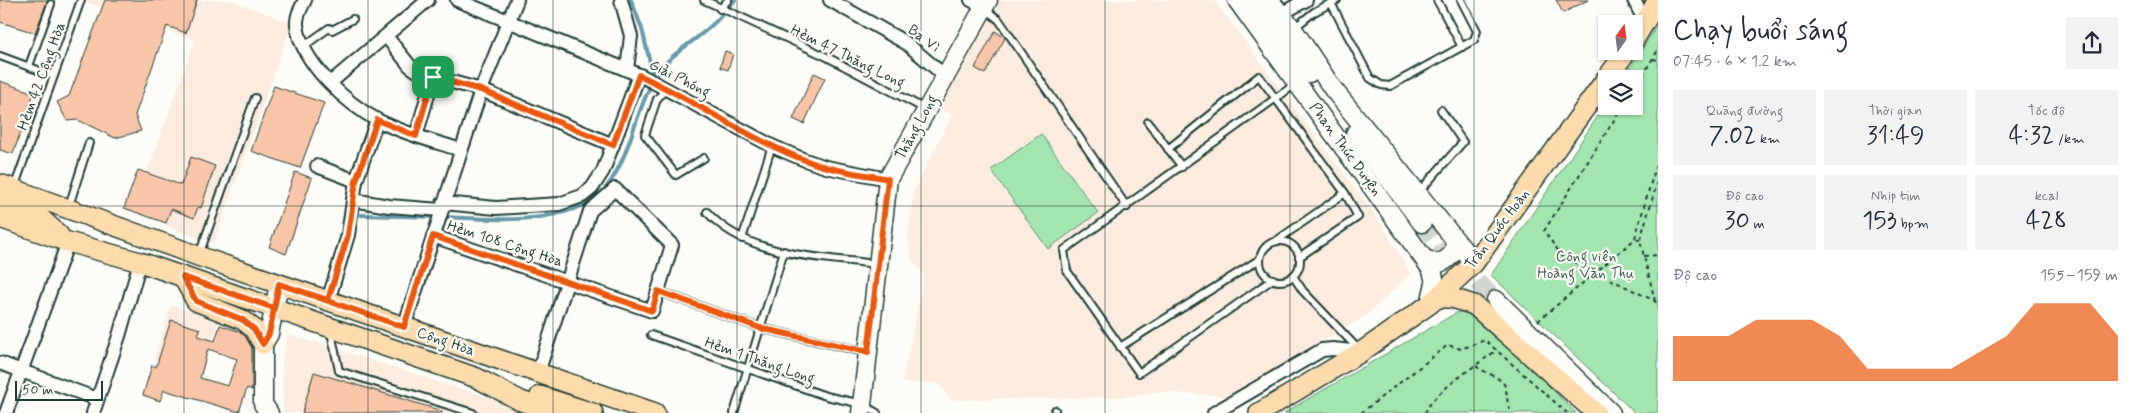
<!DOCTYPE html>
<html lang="vi">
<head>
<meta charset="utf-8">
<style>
  :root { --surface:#fff; --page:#f2f2f3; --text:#1f2937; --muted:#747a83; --accent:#ea580c }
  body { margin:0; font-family:Mynerve,sans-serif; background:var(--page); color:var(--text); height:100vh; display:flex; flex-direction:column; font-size:19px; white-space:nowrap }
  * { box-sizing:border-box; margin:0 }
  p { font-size:16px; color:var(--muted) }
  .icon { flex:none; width:28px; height:28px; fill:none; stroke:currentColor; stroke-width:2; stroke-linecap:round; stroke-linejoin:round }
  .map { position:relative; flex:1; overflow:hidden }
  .drawer { display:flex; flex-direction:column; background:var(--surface); width:475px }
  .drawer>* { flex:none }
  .needle { width:32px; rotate:14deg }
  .controls { position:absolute; left:1598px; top:15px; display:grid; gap:10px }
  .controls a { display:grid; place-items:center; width:45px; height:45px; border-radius:0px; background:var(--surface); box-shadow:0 1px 4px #0004; font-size:25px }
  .scale { position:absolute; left:15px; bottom:12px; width:88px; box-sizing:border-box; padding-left:5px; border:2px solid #1f3d34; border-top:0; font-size:14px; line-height:18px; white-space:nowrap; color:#1f3d34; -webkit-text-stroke:4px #fdfcf7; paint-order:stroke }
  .pin { position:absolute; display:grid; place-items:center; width:42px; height:42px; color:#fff; margin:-21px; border-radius:10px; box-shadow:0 2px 8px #0006 }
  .round { display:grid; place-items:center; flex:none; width:52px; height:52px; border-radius:0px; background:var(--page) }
  .head { display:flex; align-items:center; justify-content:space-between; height:85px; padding:0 15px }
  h1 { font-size:28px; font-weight:600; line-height:38px }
  .figures { display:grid; grid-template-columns:repeat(3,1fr); gap:8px; height:85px; padding:5px 15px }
  .figures div { display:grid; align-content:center; border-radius:0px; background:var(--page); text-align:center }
  .figures b { font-size:25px; font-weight:600 }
  .figures small { font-size:14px; font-weight:400 }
  .figures p { font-size:14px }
  .chart { height:140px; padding:10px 15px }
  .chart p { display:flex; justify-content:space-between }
  .chart svg { width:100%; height:90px; margin-top:5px; fill:var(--accent); opacity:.7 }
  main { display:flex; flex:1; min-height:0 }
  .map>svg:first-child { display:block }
  .built { fill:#fcecdf }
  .green { fill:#a2e5af; stroke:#609172 }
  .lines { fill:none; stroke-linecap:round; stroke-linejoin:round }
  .stream { stroke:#689bab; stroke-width:4 }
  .building { fill:#f8c5a8; stroke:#1f3d34; fill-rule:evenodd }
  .secondary-tunnel { stroke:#d1d6d0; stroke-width:18; stroke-dasharray:18 9; stroke-linecap:butt }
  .lane-casing { stroke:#1f3d34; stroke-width:10 }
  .street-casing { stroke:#1f3d34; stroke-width:16 }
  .secondary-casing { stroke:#1f3d34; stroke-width:21 }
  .primary-casing { stroke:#1f3d34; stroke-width:22 }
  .path { stroke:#1f3d34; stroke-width:2; stroke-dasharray:4 4; stroke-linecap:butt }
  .lane { stroke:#fdfcf7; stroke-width:6 }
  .street { stroke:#fdfcf7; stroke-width:12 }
  .secondary { stroke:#fdfcf7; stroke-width:18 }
  .primary { stroke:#fedbac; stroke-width:19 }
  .route-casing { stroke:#fff; stroke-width:10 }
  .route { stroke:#ea580c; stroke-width:6 }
  .grid { fill:none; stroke:#1f3d34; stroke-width:1; stroke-opacity:0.55 }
  .labels { text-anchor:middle; stroke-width:4.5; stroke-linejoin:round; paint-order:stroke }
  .street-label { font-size:15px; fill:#1f3d34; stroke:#fdfcf7 }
  .park-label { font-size:15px; fill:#395f4d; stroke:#fdfcf7 }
</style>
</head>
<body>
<main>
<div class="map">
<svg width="1658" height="413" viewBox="0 0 1658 413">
  <rect width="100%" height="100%" fill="#fdfcf7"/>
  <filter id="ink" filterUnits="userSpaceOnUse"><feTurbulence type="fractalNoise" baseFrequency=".02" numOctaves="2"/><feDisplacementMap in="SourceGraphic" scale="10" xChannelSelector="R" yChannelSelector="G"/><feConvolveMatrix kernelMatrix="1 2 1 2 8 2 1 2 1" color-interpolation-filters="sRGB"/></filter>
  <g filter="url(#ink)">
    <g class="built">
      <path d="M87,0h143l62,23 -78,220 -49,-17 14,-41 -32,-12 48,-133 -109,-38z"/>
      <path d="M1000,0h214l166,222 31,52 -44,41 -132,79 -9,2 -72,-4 -28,5 -174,3 -14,-17h-36l22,-108 -12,-15 -4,-24 6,-46 38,-75 -12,-6z"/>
      <path d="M171,305l48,15 -17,54 -48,-15z"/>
      <path d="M288,335l43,12 205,66h-253l-1,-52z"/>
    </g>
    <g class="green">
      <path d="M1658,24v389h-23l-144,-138 115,-171v2h28v-27h-11z"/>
      <path d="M1041,134l57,79 -50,36 -57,-79z"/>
      <path d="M1464,311l14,4 98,98h-292l172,-100z"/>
    </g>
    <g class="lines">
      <g class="stream">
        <path d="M631,0l11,29 12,50"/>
        <path d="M361,215l75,2"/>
        <path d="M443,217c49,2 137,12 168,-36 20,-31 25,-70 43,-102 14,-25 38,-35 58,-54 8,-7 16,-17 23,-25"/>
      </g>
    </g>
    <g class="building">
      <path d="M0,0h48l-13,33 -35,-11z"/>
      <path d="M105,0h92l-11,33 -19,-7 -32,89 6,16 -26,7 -37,-18 -11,1 -10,-19 12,-6z"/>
      <path d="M1556,0h32l-25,13z"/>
      <path d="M995,31l10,7 -20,36 -10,-6z"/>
      <path d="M725,51l8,3 -5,16 -8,-3z"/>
      <path d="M814,73l11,5 -21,46 -11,-5z"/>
      <path d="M0,81l34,12 -21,61 -13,-4z"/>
      <path d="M274,86l50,17 -24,65 -49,-17z"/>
      <path d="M191,157l24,9 -14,42 -3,-1 -4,11 -23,-9 -5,14 -42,-15 14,-38 43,15z"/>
      <path d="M295,172l17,6 -26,76 -17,-7z"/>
      <path d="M171,320l29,9 -2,7 17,5 5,-16 18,6 7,5 7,12v42l-5,-2 -8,24 -75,-22 -4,11 -17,-6 9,-30 4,2zM208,349l29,10 -9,27 -28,-8z"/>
      <path d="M314,372l128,39v2h-140z"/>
    </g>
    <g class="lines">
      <path class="secondary-tunnel" d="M1422,223l34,39 40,38"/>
      <g class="lane-casing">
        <g id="lane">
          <path d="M704,0l123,57 98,52"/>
          <path d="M1437,0l25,47"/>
          <path d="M1331,3l39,75 11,7 9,1 84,-46 3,-9 -16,-31"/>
          <path d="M720,9l8,-9"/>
          <path d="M985,9l14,11 128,187"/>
          <path d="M1294,28l20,-16 23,-12"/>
          <path d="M304,46l25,-18 3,2 21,-11"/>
          <path d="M0,56l54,20"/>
          <path d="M29,66l22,-62"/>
          <path d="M667,88l-10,11 -12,36 31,40 28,-17"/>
          <path d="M1148,122l34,45"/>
          <path d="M1168,149l91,-73 86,117 13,24 -59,40"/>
          <path d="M14,188l67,-188"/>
          <path d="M1419,192l44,-50 -22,-32"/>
          <path d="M69,206l20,-63"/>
          <path d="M707,212c40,45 113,45 169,52"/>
          <path d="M742,239l30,-93"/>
          <path d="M1276,241l69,-48"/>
          <circle cx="1280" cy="261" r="20"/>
          <path d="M199,255l56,-157"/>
          <path d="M1293,276l10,15 57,60"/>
          <path d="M1273,279l-134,94 -72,-102 -3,-21 233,-167"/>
          <path d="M658,291l102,37 106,24"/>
          <path d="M331,332l8,39 134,42"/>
          <path d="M651,335l175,61 36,8 15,9"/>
          <path d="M1120,347l140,-88"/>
          <path d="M734,413l50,-162"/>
          <path d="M1054,413l1,-3"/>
        </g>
      </g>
      <g class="street-casing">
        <g id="street">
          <path d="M305,0c-4,8 -9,16 -8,25 4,38 50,79 82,96 26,13 54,20 82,29"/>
          <path d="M457,0l185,76 130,70 33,14 21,7 62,12"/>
          <path d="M621,0l10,36 -4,34"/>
          <path d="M830,0l76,43 39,33"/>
          <path d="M971,0l13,7"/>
          <path d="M1634,0l11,22"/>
          <path d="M1281,14l25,-14"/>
          <path d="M386,36l24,30 10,7 61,17 132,55"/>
          <path d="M330,83l98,-83"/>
          <path d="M416,136l17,-59"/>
          <path d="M317,166l39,15"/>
          <path d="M353,200l36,6 52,4"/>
          <path d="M443,203l53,5 63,-4 23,-8 10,-8 11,-17 36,-96"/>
          <path d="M433,236l219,75 20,-66 -57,-56 -25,22 -52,162"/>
          <path d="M328,301l20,-66 8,-54 21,-61"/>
          <path d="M404,327l77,-237 36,-90"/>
          <path d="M0,363l97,36"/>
          <path d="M6,413l62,-171"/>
          <path d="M93,413l26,-77 21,-74"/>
          <path d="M1214,413l108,-63 11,-1 28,3"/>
        </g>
      </g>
      <g class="secondary-casing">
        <g id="secondary">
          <path d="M1237,0l195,270 3,13 -5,21"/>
          <path d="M1254,0l55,73"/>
          <path d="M1269,0l24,29 40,60 141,174"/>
          <path d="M1355,134l67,89"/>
          <path d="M1425,259l12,5c11,-4 20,-11 17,-24"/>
          <path d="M1496,300l115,113"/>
          <path d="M269,413l-6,-9v-60l6,-10 10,-50"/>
          <path d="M861,413l27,-234 100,-179"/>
        </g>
      </g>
      <g class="primary-casing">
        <g id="primary">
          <path d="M1634,40l24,-40"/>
          <path d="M1606,79l21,-28"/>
          <path d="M0,184l198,72 457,157"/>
          <path d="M0,201l34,11 25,23"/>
          <path d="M0,218l68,24 72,20 337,116 44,23 35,12"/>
          <path d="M183,277l13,24 47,19 11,9 9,15"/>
          <path d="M1437,298h15l22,7 122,108"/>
          <path d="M540,396l53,17"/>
          <path d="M1259,413l102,-61 69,-48 44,-41 132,-184"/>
        </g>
      </g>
      <g class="path">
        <path d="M1653,59l5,1"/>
        <path d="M1634,89l24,-39"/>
        <path d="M1623,106l-79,125 18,25 93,45 3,6"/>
        <path d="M1635,238l23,-80"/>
        <path d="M1644,256l14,-1"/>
        <path d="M1655,301l-15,-61 18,-60"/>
        <path d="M1538,321l97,-82 5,1"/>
        <path d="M1476,366c8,7 24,10 29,20 3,9 1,19 7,27"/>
        <path d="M1361,413l87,-68 13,4 24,-9 82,73"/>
        <path d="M1425,413c7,-20 53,-49 72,-63"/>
      </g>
      <use href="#lane" class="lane"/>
      <use href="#street" class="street"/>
      <use href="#secondary" class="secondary"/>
      <use href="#primary" class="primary"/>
    </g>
  </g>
  <g class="lines" filter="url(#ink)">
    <g class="route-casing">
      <path id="route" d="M433,77l-17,59 -39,-16 -21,61 -8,54 -20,65 -49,-16 -5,24 -91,-31 13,24 47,19 11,9 9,15 6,-10 10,-50 125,43 29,-91 219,75 6,-20 102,37 108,24 20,-173c-24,-5 -51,-7 -75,-16 -61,-21 -115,-61 -174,-88l-26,70 -132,-55 -48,-13"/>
    </g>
    <use href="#route" class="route"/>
  </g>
  <path class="grid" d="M184,0v413M368,0v413M553,0v413M737,0v413M921,0v413M1105,0v413M1290,0v413M1474,0v413M0,206h1658"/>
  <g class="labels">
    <g class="street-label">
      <text transform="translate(924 38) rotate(37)" y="5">Ba Vì</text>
      <text transform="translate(848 56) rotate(26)" y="5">Hẻm 47 Thăng Long</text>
      <text transform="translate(41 76) rotate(-70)" y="5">Hẻm 42 Cộng Hòa</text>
      <text transform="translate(680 78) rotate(27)" y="5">Giải Phóng</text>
      <text transform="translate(916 127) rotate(-61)" y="5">Thăng Long</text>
      <text transform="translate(1346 149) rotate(54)" y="5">Phan Thúc Duyện</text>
      <text transform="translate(1497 229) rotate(-53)" y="5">Trần Quốc Hoàn</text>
      <text transform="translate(505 243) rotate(18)" y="5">Hẻm 108 Cộng Hòa</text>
      <text transform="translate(446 341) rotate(19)" y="5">Cộng Hòa</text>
      <text transform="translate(760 360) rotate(19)" y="5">Hẻm 1 Thăng Long</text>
    </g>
    <g class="park-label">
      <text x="1586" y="261">Công viên<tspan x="1586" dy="17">Hoàng Văn Thụ</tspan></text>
    </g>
  </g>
</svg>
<div class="controls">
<a><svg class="needle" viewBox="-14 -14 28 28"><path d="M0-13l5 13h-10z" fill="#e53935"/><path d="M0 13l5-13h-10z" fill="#747a83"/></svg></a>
<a><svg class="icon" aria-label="layers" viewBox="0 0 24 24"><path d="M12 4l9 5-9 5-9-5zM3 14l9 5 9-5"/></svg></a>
</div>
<div class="scale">50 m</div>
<div class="pin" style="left:433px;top:77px;background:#1e9e55"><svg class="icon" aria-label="arrive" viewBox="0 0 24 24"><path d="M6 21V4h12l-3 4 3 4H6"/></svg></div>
</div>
<section class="drawer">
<div class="head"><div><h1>Chạy buổi sáng</h1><p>07:45 · 6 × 1.2 km</p></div><a class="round"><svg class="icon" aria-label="share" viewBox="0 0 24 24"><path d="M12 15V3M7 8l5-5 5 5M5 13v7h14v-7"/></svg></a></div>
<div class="figures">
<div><p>Quãng đường</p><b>7.02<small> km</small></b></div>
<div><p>Thời gian</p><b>31:49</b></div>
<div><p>Tốc độ</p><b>4:32<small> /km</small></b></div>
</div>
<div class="figures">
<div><p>Độ cao</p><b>30<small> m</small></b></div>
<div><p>Nhịp tim</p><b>153<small> bpm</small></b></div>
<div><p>kcal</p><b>428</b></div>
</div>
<div class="chart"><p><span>Độ cao</span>155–159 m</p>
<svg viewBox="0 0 160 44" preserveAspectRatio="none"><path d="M0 44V22L10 22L20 22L30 14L40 14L50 14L60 22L70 38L80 38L90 38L100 38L110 30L120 22L130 6L140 6L150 6L160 22V44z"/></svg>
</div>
</section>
</main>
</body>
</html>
